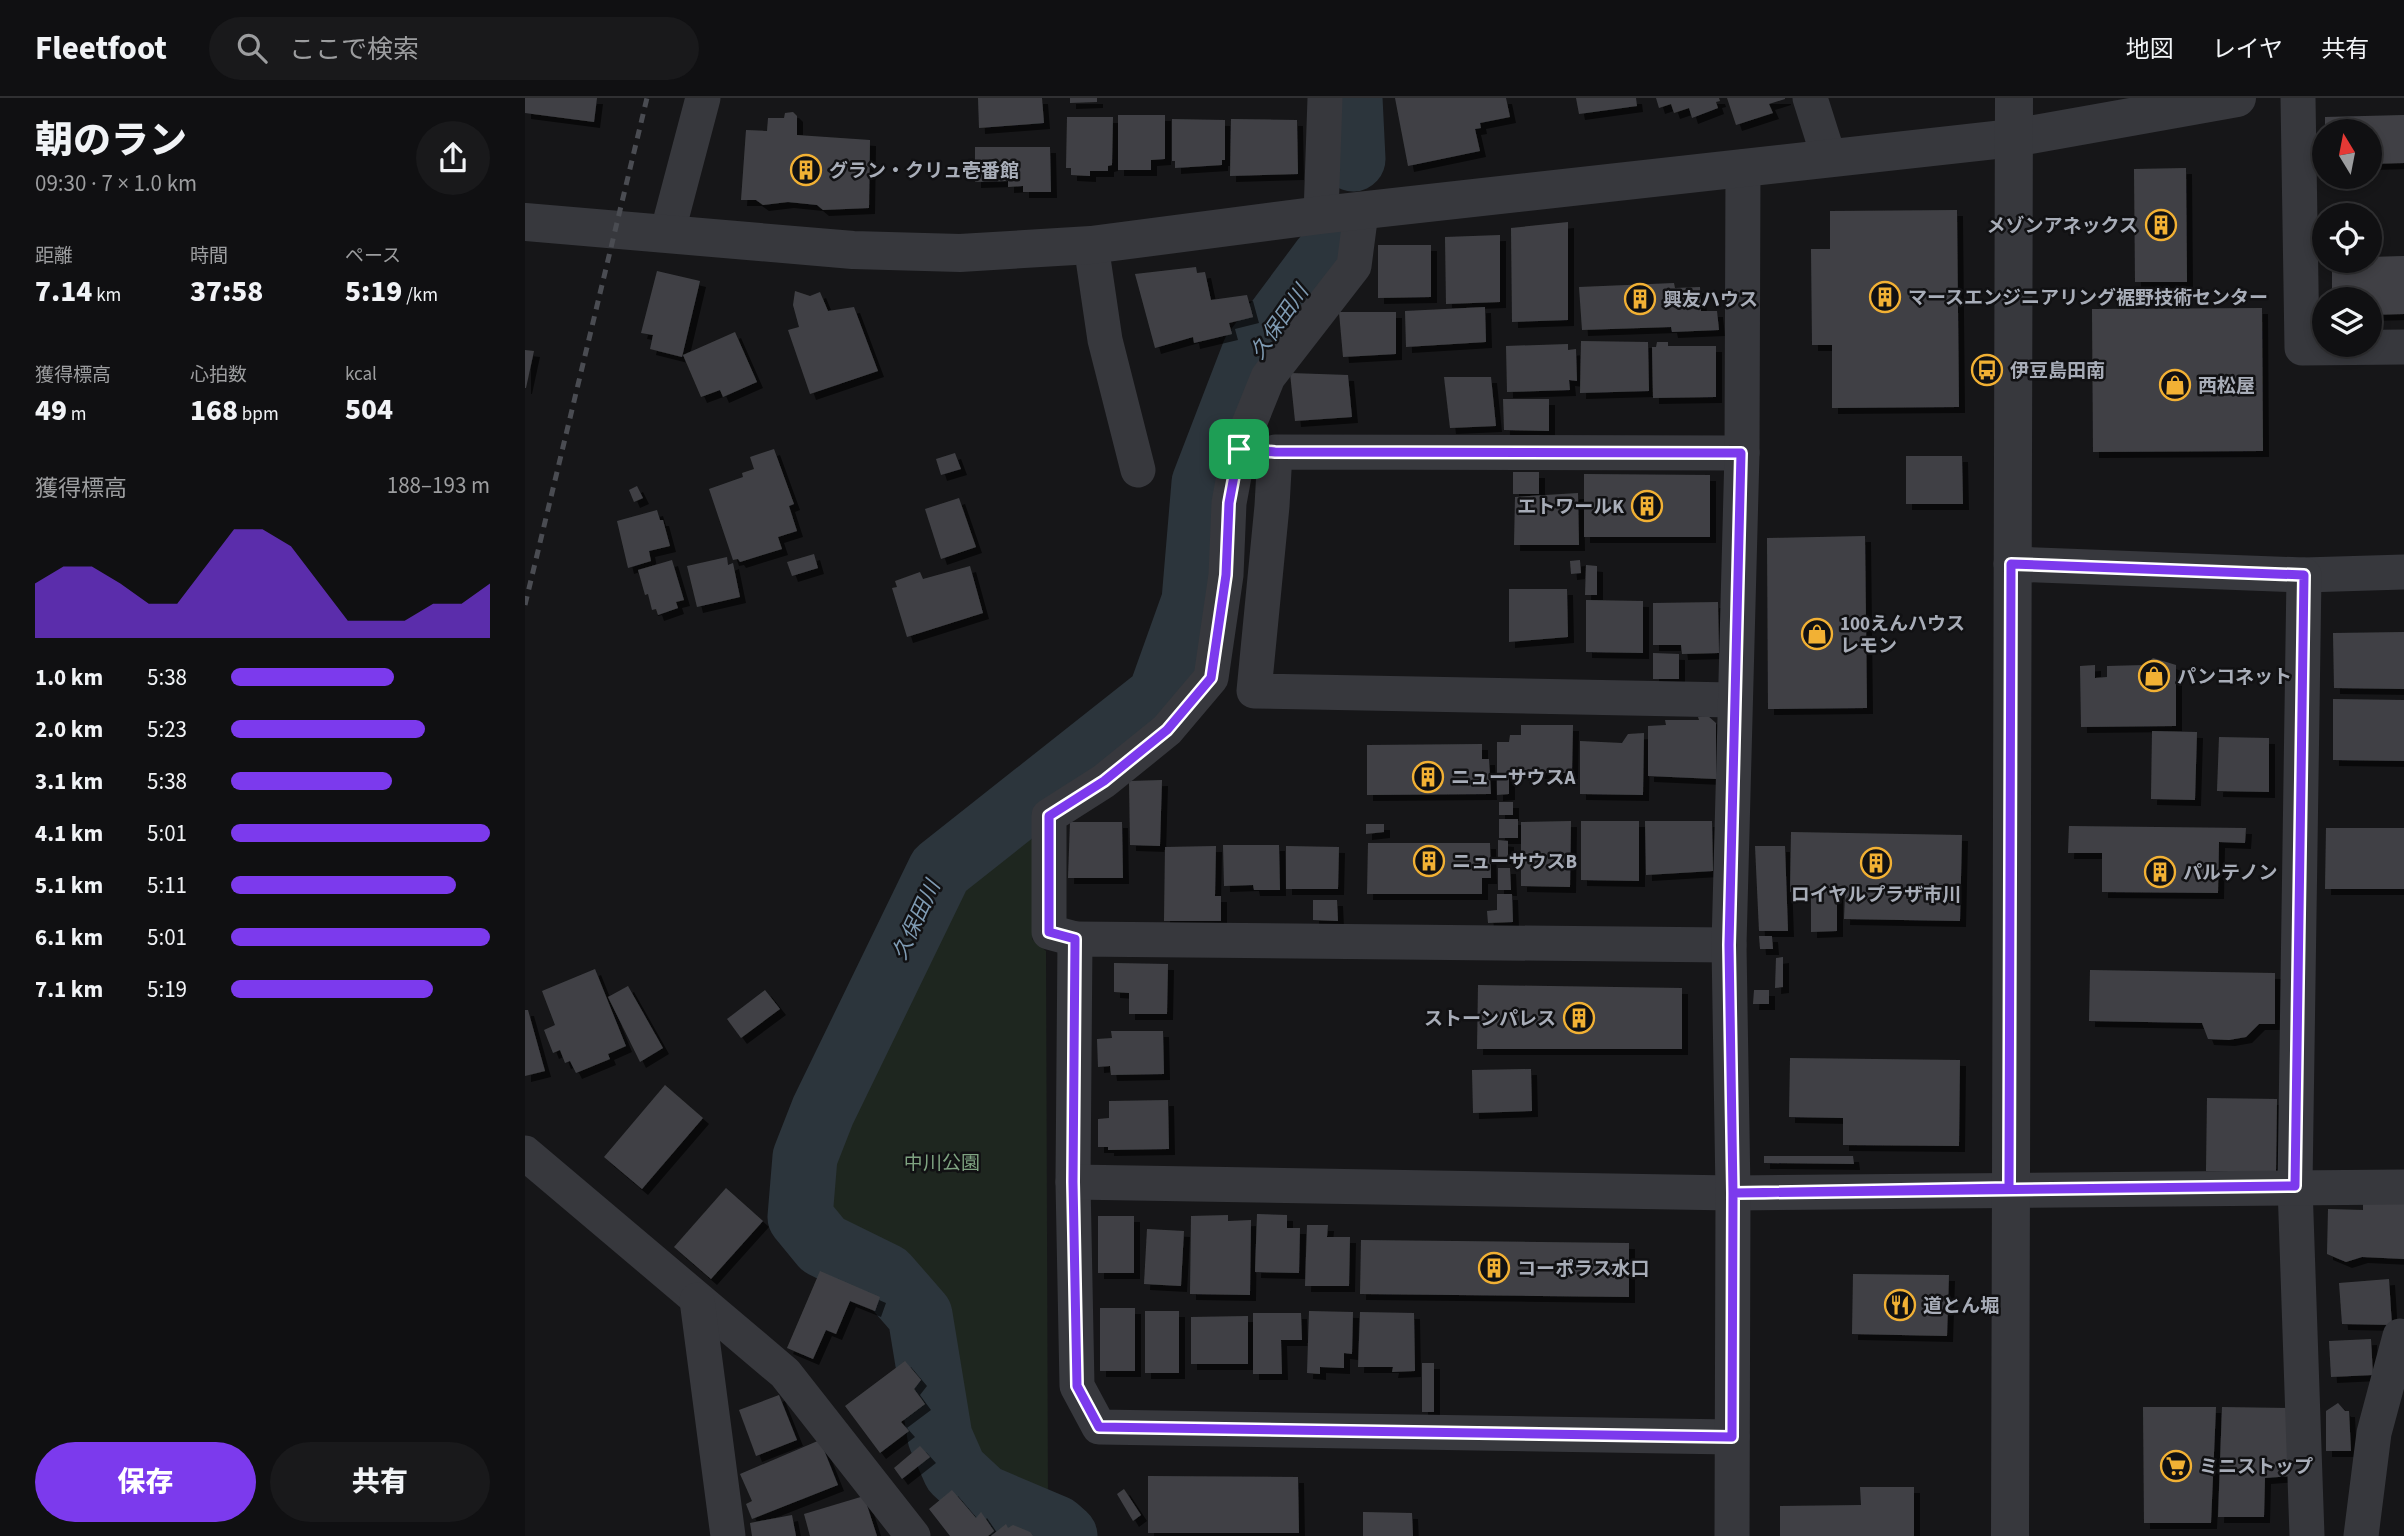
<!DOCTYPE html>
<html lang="ja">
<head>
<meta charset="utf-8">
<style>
  :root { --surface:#101012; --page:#19191b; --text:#f1f3f6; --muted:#9c9d9f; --line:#303032; --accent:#7c3aed }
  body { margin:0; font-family:"Source Sans 3","Noto Sans JP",sans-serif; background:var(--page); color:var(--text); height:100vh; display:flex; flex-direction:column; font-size:26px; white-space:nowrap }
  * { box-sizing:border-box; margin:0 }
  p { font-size:23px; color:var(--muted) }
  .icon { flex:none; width:38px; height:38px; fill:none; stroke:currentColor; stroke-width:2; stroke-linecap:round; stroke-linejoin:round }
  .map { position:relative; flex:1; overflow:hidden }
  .panel { display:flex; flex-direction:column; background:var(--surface); width:525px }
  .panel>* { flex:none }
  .needle { width:46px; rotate:350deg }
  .fabs { position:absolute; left:1787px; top:21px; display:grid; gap:14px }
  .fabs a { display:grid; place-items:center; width:70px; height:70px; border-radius:50%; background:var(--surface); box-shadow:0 4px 10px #0003,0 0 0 2px var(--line); font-size:35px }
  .pin { position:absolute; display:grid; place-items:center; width:60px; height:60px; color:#fff; margin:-30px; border-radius:14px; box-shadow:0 4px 10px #0006 }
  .round { display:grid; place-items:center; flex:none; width:74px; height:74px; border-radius:37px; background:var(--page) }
  .summary { display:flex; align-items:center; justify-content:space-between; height:119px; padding:0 35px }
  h1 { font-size:38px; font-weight:800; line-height:52px }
  .figures { display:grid; grid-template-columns:repeat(3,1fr); gap:10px; height:119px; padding:7px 35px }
  .figures div { display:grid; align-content:center }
  .figures b { font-size:30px; font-weight:800 }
  .figures small { font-size:19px; font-weight:400 }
  .figures p { font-size:19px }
  .chart { height:196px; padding:14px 35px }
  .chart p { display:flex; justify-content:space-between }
  .chart svg { width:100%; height:126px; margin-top:7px; fill:var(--accent); opacity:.7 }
  .action { display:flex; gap:14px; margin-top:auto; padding:14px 35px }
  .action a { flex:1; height:80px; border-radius:42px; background:var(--accent); color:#fff; font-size:28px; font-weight:800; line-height:80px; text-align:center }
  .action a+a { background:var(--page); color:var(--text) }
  ul { padding:0 35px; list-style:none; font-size:23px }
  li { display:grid; grid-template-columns:112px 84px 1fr; align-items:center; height:52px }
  li i { height:18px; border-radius:9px; background:var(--accent) }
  header { display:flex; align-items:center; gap:42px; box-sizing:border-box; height:98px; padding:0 35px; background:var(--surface); border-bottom:2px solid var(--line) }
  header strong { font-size:33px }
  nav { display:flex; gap:38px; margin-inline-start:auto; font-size:24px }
  .search { width:490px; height:63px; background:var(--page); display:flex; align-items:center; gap:18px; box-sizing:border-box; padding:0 24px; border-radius:38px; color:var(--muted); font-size:26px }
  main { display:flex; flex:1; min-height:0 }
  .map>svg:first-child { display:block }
  .green { fill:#1e261f }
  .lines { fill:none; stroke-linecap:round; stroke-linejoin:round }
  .river { stroke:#2c353c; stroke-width:65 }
  .building { fill:#404145; filter:url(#shadow) }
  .minor { stroke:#37383d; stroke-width:35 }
  .tertiary { stroke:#37383d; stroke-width:38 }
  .rail { stroke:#4a4c52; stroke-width:5; stroke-dasharray:9 7; stroke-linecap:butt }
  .route-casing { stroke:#fff; stroke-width:14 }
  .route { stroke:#7c3aed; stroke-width:9 }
  .labels { text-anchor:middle; stroke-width:5; stroke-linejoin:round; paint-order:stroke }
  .poi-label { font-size:19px; font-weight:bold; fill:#a8adb8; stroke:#111113; text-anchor:start }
  .park-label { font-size:19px; fill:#7fa381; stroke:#111113 }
  .water-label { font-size:21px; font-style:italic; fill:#7f9bb3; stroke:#111113 }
</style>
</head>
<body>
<header>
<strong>Fleetfoot</strong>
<div class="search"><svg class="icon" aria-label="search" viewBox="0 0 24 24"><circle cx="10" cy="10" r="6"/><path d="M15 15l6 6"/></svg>ここで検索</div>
<nav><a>地図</a><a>レイヤ</a><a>共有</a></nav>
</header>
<main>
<section class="panel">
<div class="summary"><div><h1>朝のラン</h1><p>09:30 · 7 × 1.0 km</p></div><a class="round"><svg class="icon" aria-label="share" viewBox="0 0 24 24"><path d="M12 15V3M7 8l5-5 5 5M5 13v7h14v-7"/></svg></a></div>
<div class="figures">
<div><p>距離</p><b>7.14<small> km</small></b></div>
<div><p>時間</p><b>37:58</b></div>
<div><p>ペース</p><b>5:19<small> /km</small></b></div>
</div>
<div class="figures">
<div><p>獲得標高</p><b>49<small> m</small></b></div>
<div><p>心拍数</p><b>168<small> bpm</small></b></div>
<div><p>kcal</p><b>504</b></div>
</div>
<div class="chart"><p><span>獲得標高</span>188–193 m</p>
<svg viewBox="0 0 160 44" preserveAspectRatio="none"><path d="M0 44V25L10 19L20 19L30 25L40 32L50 32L60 19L70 6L80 6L90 12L100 25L110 38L120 38L130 38L140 32L150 32L160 25V44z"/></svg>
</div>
<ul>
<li><b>1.0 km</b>5:38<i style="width:63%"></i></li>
<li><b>2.0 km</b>5:23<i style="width:75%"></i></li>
<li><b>3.1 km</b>5:38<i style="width:62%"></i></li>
<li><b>4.1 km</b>5:01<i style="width:100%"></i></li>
<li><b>5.1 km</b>5:11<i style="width:87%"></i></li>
<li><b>6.1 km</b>5:01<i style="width:100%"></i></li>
<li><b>7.1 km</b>5:19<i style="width:78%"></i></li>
</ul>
<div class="action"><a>保存</a><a>共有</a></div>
</section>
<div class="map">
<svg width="1879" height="1438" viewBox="0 0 1879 1438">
  <defs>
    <filter id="shadow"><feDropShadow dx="6" dy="6" stdDeviation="0" flood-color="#0009"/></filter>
  </defs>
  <rect width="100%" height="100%" fill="#161618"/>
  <path class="green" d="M503,731l8,22 -4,88 14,12 2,560 -60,-27 -28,-43 -6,-73 -29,-77 -31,-36 -62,-26 -12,-26 6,-37 132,-290z"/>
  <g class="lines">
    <g class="river">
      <path d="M825,0l3,61"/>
      <path d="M540,1438l-9,-8 -73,-31 -28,-26 -15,-34 -20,-122 -34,-39 -63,-31 -23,-28 5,-60 18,-46 117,-241 220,-174 34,-95 10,-118 50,-130 70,-94"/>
    </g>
  </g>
  <g class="building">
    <path d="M0,0h72l-3,24 -69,-9z"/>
    <path d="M453,0h64l2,25 -65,5z"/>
    <path d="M545,0h27v4l-27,1z"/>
    <path d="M870,0h111l4,19 -30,6 1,5 -6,1 5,22 -72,15z"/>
    <path d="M1051,0h60l1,8 -58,8z"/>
    <path d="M1131,0h63l1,3 -4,1 2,6 -26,10 -3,-10 -15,5 -3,-9 -12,4z"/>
    <path d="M1202,0h58v1l-16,5 4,9 -37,12z"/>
    <path d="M268,14l4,4v19l73,5 -1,68 -46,2 -6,-5 -29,-3 -25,3 -7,-5h-15l5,-70 21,1 1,-13h16l1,-5z"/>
    <path d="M593,17h47v44l-14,1v10h-33z"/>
    <path d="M1879,17v48l-35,1v-33h-44v-14z"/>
    <path d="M542,19h46l-1,48 -4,1v5h-18v5l-19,-1v-7h-5z"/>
    <path d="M647,21l53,1v40h-3v5l-47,3v-7h-3z"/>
    <path d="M706,21l66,1 1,54 -68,2z"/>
    <path d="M450,49h75l1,45h-28v-6l-15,1v-6l-33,1z"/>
    <path d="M1661,70l1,114h-52l-1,-113z"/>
    <path d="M1432,112l2,197 -127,1v-63h-20l-1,-96h19v-38z"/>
    <path d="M1043,124v98l-56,2 -1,-94z"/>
    <path d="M975,137v67l-54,2 -1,-67z"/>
    <path d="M853,147h53v52l-53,1z"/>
    <path d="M1879,158v58l-35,1v-16h-37v-38h37v-4z"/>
    <path d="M671,169l1,6 8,-1 6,28 36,-5 6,22 -24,6 3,11 -38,9 -1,-6 -38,11 -20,-74z"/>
    <path d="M132,173l43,10 -18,76 -32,-8 3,-14 -12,-2z"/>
    <path d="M1149,185l1,5 25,-1 1,24h16l2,19 -47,2 -1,-5 -89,3 -3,-43z"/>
    <path d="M270,193l15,5 10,-4 8,19 26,-4 24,64 -68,23 -22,-64 11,-3 -6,-22z"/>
    <path d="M960,209l1,35 -80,5 -1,-36z"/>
    <path d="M1737,210l1,143 -170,1 -1,-143z"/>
    <path d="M814,214h57v42l-53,3z"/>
    <path d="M210,234l22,50 -34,15 -3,-7 -19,7 -18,-42z"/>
    <path d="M1056,243l67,1 1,49 -69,2z"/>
    <path d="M1132,244h11v4h48v51l-63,1 -1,-51h4z"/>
    <path d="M1043,246v6l8,-1 1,32 -8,-1 1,10 -63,2 -1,-46z"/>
    <path d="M0,252l9,1 -8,37h-1z"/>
    <path d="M765,275l58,2 4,42 -57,4z"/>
    <path d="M919,279h47l5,49 -46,2z"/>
    <path d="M978,301h46v32l-45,-1z"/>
    <path d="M249,351l20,55 -5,2 8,25 -19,6 4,12 -42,13 -2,-3 -5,1 -24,-71 34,-12 -1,-4 12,-4 -4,-12z"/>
    <path d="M430,355l6,16 -20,6 -5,-16z"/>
    <path d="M1381,358h56l1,48h-57z"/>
    <rect x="988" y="374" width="26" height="22"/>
    <path d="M1059,376l126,1v62h-126z"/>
    <path d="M112,388l6,12 -9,4 -5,-12z"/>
    <path d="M1053,395l1,52h-65l1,-48z"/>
    <path d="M434,400l17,49 -35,12 -16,-50z"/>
    <path d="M132,412l3,10h3l7,26 -21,5 2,10 -23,7 -11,-47z"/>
    <path d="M1340,438l2,172 -99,1 -1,-171z"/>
    <path d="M289,456l4,14 -26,8 -5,-14z"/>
    <path d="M202,459l1,8 5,-2 7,34 -43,10 -10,-41z"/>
    <path d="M147,462l12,40 -8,2 2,6 -20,7 -2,-6 -4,1 -4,-16 -3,1 -7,-25z"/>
    <path d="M1055,462l1,13 -10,1 -1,-13z"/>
    <path d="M1061,467l11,1v29h-12z"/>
    <path d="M445,468l13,47 -76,24 -15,-49 5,-1 -2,-6 25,-9 3,7z"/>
    <path d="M984,491h58l1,48 -59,5z"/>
    <path d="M1061,502l57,1v52l-57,-1z"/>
    <path d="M1193,504l1,51 -37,1 -1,-9h-28v-42z"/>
    <path d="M1879,534v57l-70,-1 -1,-55z"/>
    <path d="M1128,555l26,1v25h-26z"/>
    <path d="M1628,560l23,7v61l-95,1 -1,-61 15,-1v13l12,-1v-11l38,-1z"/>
    <path d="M1808,601l71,1v61l-71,-1z"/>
    <path d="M1183,618l8,7v56l-68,-3v-50l18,-1 -1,-5h34l-1,-3z"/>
    <path d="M996,627h52l-1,48h-63v21l-12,1v-53h12l1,-7h11z"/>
    <path d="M1627,633l45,1 -2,68 -44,-1z"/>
    <path d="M1119,635l-1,62 -63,-1v-53l42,2 6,-9z"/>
    <path d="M1694,639l50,1v54l-52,-1z"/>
    <path d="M957,646v15h7l2,35 -124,1v-50z"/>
    <path d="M637,682l-2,66 -30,-1 -1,-64z"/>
    <rect x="974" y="704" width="14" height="13"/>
    <rect x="974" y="721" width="19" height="19"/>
    <path d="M1046,723l-1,66 -49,-1v-64z"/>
    <path d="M1056,723h58v60l-58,-1z"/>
    <path d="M1120,723h67l1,50 -67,4z"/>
    <path d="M545,724h52l1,56h-55z"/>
    <path d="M841,726h18v8l-18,2z"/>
    <path d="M1544,728l177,2 -1,15 -26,-1 -1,51 -116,-1v-39h-34z"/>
    <path d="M1801,730h78v61h-79z"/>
    <path d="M1266,734l171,3 -2,86 -116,-2 1,-26h-8v38l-26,1v-40h-21z"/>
    <path d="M973,742l10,1v17h-10z"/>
    <path d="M843,745h122l1,35h-9v16h-115z"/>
    <path d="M698,747h56l1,45h-26l-1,-5 -29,1z"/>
    <path d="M691,748l-1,50h6v25h-57l1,-74z"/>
    <path d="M761,748l53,1 -1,42h-52z"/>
    <path d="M1230,748h30l3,85h-29z"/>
    <path d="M973,770h12l1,22h-13z"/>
    <path d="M972,796h15l1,28 -25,1 -1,-12 10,-1z"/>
    <path d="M788,802h24l1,21 -25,-1z"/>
    <path d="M1234,838h13l1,13h-13z"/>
    <path d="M1258,859v30l-8,1 1,-30z"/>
    <path d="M589,865l54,1 -1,50h-38v-21l-15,-1z"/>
    <path d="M70,871l31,77 -18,8 2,5 -34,14 -6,-12 -5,2 -5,-13 -7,3 -9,-23 11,-5 -13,-34z"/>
    <path d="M1565,872l185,3v51h-16l-13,13 -17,3 -21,-1 -6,-16 -113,-2z"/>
    <path d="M953,887l204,3v61h-205z"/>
    <path d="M103,888l35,62 -23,14 -32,-65z"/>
    <path d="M240,892l15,19 -39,29 -14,-19z"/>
    <path d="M1229,892h15v14h-16z"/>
    <path d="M0,912h3l17,61 -20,5z"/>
    <path d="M586,933h52l1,43 -53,1 -1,-9 -12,1 -1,-28 15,-1z"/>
    <path d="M1265,960l170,2 -1,86 -116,-1v-27l-54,-1z"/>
    <path d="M1006,971l1,42 -59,2 -1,-43z"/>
    <path d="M140,987l38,33 -61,71 -38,-32z"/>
    <path d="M1682,1000l70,1 -1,73 -70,-1z"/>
    <path d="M643,1002l1,49 -61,1v-3h-10v-28l11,-1v-17z"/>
    <path d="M1239,1058h89l1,8 -90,-1z"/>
    <path d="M201,1090l37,33 -52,58 -37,-32z"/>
    <path d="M1838,1106h41v55l-42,-2 -16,5 -19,-8 1,-45 35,1z"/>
    <path d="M732,1116l30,1v13h13l-1,45 -44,-1z"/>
    <path d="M703,1117v6l23,-1 -1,75 -60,-1 1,-78z"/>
    <rect x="573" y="1118" width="36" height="57"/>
    <path d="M782,1127h21l-1,12h23l-1,49h-44z"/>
    <path d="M622,1131l37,2 -3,55 -37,-2z"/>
    <path d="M836,1142l268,3v54l-269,-3z"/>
    <path d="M295,1173l60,26 -5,14 -25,-10 -14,33 -10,-4 -13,29 -26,-11z"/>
    <path d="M1328,1176l96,1 -2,61 -95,-2z"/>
    <path d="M1864,1181l3,46 -50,-1 -3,-41z"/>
    <rect x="575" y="1210" width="35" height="63"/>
    <rect x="620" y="1213" width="34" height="62"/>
    <path d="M784,1213l44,1 -1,42 -8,-1v15l-24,-1v7l-13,-1z"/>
    <path d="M835,1214l54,1 1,58 -23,1 1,-5h-35z"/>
    <path d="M728,1215h48l1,27h-21l1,34h-29z"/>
    <path d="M723,1218v48h-57v-47z"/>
    <path d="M1846,1241l2,36 -42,2 -2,-36z"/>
    <path d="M380,1263l16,19 -7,9 11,15 -24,18 8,9 -29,22 -35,-47z"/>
    <rect x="897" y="1265" width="12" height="49"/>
    <path d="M254,1297l18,45 -41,16 -17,-46z"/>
    <path d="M1813,1305l7,8h4l2,40h-25v-40z"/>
    <path d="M1618,1309h73l-5,116h-67z"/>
    <path d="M1697,1309l67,1 1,68 -25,2 -1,39h-46z"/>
    <path d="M295,1342l18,45 -86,34 -6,-15 6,-3 -12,-27z"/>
    <path d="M395,1348l10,11 -28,22 -8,-11z"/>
    <path d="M623,1378l150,1 1,56h-151z"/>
    <path d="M1335,1389h54v49h-134v-30l81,-1z"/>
    <path d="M599,1391l17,26 -8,6 -16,-27z"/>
    <path d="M427,1392l24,28 5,-6 13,19 -6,5h-38l-21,-27z"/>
    <path d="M339,1398l13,40h-67l-6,-22z"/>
    <path d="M838,1414l49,1 1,23h-50z"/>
    <path d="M267,1417l4,21h-44l-2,-13z"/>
    <path d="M481,1426l2,4 5,-3 17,7 3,4h-42z"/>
  </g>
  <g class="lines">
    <g class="minor">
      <path d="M1285,0l19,60"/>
      <path d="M1773,0l4,250 102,-1"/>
      <path d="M796,117l4,-117"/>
      <path d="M142,136l36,-136"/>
      <path d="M566,147l14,95 33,130"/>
      <path d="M1486,466l293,11 100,-3"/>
      <path d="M1779,477l-9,611 12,350"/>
      <path d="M1208,602l-479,-9 18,-185 3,-54 467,1"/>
      <path d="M550,841l-26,-7v-116l55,-35 63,-51 44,-52 15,-103 3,-72 10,-54 29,-72 86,-111 7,-54"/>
      <path d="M1204,847l-654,-6 -2,243 4,204 22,41 633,10"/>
      <path d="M0,1055l260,220 128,163"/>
      <path d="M548,1084l660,11 671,-6"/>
      <path d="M172,1202l31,236"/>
      <path d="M1207,1438l1,-343 -4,-248 13,-492 1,-286"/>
      <path d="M1836,1438l13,-103 26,-97"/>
    </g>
    <g class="tertiary">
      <path d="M0,124l328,28 107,3 131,-8 230,-30 692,-77 224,-40"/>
      <path d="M1485,1438l4,-1438"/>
    </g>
    <path class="rail" d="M0,507l122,-507"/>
  </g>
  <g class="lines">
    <g class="route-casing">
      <path id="route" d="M714,351l-10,54 -3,72 -15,103 -44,52 -63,51 -55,35v116l26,7 -2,243 4,204 22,41 633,10 1,-244 562,-7 9,-611 -293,-11 -2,624 -276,5 -4,-248 12,-492 -466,-1 -36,-3"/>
    </g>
    <use href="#route" class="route"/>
  </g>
  <defs>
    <g id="building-ring" transform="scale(1.575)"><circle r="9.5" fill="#111113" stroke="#f2b134" stroke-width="1.5"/><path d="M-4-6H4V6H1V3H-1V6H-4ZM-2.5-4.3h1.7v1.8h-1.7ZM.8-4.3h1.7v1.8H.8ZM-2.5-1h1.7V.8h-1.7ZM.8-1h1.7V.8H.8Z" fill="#f2b134"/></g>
    <g id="bus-ring" transform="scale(1.575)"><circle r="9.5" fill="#111113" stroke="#f2b134" stroke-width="1.5"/><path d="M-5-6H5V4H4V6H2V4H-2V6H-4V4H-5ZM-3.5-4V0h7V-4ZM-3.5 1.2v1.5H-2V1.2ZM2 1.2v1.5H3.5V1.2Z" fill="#f2b134"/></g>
    <g id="shop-ring" transform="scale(1.575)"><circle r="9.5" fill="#111113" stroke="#f2b134" stroke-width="1.5"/><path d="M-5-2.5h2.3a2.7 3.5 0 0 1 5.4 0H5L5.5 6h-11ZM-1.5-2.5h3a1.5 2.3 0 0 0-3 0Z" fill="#f2b134"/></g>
    <g id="restaurant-ring" transform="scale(1.575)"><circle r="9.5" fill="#111113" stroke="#f2b134" stroke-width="1.5"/><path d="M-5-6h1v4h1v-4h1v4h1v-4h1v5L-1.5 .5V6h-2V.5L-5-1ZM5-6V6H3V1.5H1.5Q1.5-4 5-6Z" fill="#f2b134"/></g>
    <g id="supermarket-ring" transform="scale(1.575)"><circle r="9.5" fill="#111113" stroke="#f2b134" stroke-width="1.5"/><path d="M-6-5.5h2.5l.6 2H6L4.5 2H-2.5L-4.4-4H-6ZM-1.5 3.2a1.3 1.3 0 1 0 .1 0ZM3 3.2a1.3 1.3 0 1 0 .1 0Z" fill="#f2b134"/></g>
  </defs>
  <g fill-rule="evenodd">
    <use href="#building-ring" x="281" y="72"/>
    <use href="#building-ring" x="1636" y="127"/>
    <use href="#building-ring" x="1360" y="199"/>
    <use href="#building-ring" x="1115" y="201"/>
    <use href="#bus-ring" x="1462" y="272"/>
    <use href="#shop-ring" x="1650" y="287"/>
    <use href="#building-ring" x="1122" y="408"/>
    <use href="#shop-ring" x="1292" y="536"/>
    <use href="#shop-ring" x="1629" y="578"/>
    <use href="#building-ring" x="903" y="679"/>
    <use href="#building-ring" x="904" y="763"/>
    <use href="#building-ring" x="1351" y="765"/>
    <use href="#building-ring" x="1635" y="774"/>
    <use href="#building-ring" x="1054" y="920"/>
    <use href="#building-ring" x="969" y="1170"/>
    <use href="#restaurant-ring" x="1375" y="1207"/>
    <use href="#supermarket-ring" x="1651" y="1368"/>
  </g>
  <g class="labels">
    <g class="poi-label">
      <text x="304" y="79">グラン・クリュ壱番館</text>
      <text x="1613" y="134" text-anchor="end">メゾンアネックス</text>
      <text x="1383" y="206">マースエンジニアリング裾野技術センター</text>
      <text x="1138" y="208">興友ハウス</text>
      <text x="1485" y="279">伊豆島田南</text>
      <text x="1673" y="294">西松屋</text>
      <text x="1099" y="415" text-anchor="end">エトワールK</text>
      <text x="1315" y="532">100えんハウス<tspan x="1315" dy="22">レモン</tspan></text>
      <text x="1652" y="585">パンコネット</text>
      <text x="926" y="686">ニューサウスA</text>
      <text x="927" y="770">ニューサウスB</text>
      <text x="1658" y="781">パルテノン</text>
      <text x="1351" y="803" text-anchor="middle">ロイヤルプラザ市川</text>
      <text x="1031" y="927" text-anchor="end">ストーンパレス</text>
      <text x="992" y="1177">コーポラス水口</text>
      <text x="1398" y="1214">道とん堀</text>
      <text x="1674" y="1375">ミニストップ</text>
    </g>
    <g class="park-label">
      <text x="417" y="1071">中川公園</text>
    </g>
    <g class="water-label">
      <text transform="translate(754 224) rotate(-55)" y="7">久保田川</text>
      <text transform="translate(391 822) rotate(-65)" y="7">久保田川</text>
    </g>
  </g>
</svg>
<div class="fabs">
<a><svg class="needle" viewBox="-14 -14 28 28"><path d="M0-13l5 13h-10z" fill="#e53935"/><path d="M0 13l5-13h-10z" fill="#9c9d9f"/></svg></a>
<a><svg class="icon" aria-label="locate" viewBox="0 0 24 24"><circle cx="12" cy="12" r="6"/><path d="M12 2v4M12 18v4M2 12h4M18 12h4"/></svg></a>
<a><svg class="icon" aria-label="layers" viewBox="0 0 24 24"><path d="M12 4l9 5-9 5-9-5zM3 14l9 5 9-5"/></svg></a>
</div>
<div class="pin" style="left:714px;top:351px;background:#1e9e55"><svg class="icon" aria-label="arrive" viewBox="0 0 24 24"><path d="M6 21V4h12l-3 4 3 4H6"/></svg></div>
</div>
</main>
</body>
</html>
